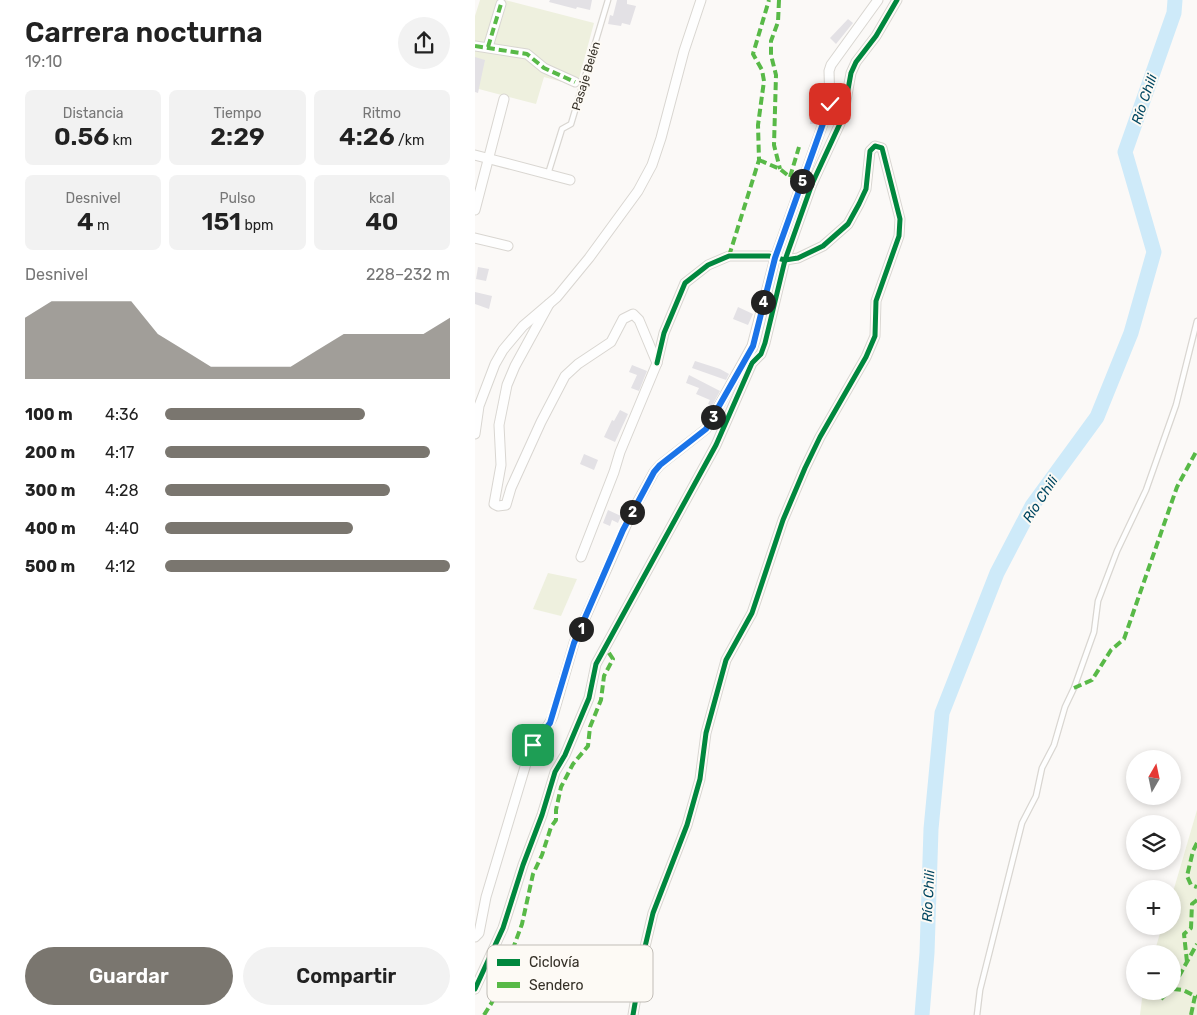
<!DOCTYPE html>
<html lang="es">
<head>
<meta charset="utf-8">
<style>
  :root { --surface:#fff; --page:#f2f2f2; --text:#222; --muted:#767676; --accent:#7a766f }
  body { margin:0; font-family:Rubik,sans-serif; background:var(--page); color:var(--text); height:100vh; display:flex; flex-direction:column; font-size:19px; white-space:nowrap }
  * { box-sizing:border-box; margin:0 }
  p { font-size:16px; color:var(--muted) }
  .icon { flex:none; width:28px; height:28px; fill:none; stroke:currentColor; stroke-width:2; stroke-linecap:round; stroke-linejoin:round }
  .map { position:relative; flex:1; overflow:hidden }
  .details { display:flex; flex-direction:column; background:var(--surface); width:475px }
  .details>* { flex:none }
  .needle { width:32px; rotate:9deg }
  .buttons { position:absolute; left:651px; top:750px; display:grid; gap:10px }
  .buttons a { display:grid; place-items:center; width:55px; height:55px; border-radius:50%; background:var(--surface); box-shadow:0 2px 8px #0003; font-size:25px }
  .pin { position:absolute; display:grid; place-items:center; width:42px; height:42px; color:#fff; margin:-21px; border-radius:10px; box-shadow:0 2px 8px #0006 }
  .km { position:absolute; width:25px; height:25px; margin:-12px; border-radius:50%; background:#222; color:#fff; font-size:14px; line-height:25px; text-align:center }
  .round { display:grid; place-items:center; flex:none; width:52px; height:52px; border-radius:26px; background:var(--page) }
  .headline { display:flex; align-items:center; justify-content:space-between; height:85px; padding:0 25px }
  h1 { font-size:28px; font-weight:600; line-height:38px }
  .metrics { display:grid; grid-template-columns:repeat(3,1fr); gap:8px; height:85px; padding:5px 25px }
  .metrics div { display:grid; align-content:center; border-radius:8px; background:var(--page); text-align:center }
  .metrics b { font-size:25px; font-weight:600 }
  .metrics small { font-size:14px; font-weight:400 }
  .metrics p { font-size:14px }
  .chart { height:140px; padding:10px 25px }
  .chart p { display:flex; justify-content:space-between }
  .chart svg { width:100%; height:90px; margin-top:5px; fill:var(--accent); opacity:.7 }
  .button { display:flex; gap:10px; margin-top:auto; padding:10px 25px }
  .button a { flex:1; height:58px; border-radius:30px; background:var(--accent); color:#fff; font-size:20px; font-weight:600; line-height:58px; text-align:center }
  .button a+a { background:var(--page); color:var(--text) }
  ul { padding:0 25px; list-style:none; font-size:16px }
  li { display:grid; grid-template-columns:80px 60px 1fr; align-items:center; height:38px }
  li i { height:12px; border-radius:6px; background:var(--accent) }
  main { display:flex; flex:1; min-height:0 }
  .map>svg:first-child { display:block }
  .green { fill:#eef0de }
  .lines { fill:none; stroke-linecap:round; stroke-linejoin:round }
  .river { stroke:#ceeaf9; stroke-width:15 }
  .building { fill:#e3e1e5 }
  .lane-casing { stroke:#d9d6d1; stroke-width:7 }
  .street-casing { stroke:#d9d6d1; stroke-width:11 }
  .lane { stroke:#fefefe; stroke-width:4.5 }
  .street { stroke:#fefefe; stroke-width:9 }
  .quiet { stroke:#58b947; stroke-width:4; stroke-dasharray:8 4; stroke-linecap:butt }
  .cycleway-casing { stroke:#fdfaf5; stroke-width:8 }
  .cycleway { stroke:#00873e; stroke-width:5 }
  .route-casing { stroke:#fff; stroke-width:10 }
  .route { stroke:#1a73e8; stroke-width:6 }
  .labels { text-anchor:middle; stroke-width:4; stroke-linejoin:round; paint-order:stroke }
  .street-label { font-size:12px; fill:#342f26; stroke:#fdfaf5 }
  .water-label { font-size:14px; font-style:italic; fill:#004761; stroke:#fdfaf5 }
  .key { fill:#fdfaf5; stroke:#c1bdb7; stroke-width:1 }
  .key-label { font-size:14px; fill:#342f26 }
</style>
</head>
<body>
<main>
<section class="details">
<div class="headline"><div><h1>Carrera nocturna</h1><p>19:10</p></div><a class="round"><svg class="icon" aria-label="share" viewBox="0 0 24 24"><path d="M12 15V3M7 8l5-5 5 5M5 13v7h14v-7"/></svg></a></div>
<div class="metrics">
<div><p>Distancia</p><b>0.56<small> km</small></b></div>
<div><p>Tiempo</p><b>2:29</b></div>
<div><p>Ritmo</p><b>4:26<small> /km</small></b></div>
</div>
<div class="metrics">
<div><p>Desnivel</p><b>4<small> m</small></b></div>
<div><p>Pulso</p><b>151<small> bpm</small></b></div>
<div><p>kcal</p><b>40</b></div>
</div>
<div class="chart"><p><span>Desnivel</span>228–232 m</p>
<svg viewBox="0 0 160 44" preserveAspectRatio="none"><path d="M0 44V14L10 6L20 6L30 6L40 6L50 22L60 30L70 38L80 38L90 38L100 38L110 30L120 22L130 22L140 22L150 22L160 14V44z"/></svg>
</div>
<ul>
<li><b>100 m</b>4:36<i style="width:70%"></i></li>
<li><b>200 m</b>4:17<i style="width:93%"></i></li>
<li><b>300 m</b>4:28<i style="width:79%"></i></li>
<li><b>400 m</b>4:40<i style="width:66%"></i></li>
<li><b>500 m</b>4:12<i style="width:100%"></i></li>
</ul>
<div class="button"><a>Guardar</a><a>Compartir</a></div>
</section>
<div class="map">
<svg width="722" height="1015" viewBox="0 0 722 1015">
  <rect width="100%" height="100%" fill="#fbf9f7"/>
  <g class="green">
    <path d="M5,0h25l89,23 -17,63 -33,-9 -8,27 -61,-16v-72z"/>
    <path d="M73,573l29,6 -16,37 -28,-7z"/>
    <path d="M722,810v205h-57l3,-24h30v-37h-19l8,-28h11v-34z"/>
  </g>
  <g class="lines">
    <path class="river" d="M447,1015l5,-62 4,-124 11,-116 55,-140 35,-67 65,-89 34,-84 23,-81 -29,-100 49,-139 1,-13"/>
  </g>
  <g class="building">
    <path d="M75,0h42l-2,10 -13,-3 -1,2 -27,-7z"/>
    <path d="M142,0h10v4l9,2 -6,19 -8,-2 -1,3 -13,-2 2,-9 3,1z"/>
    <path d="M373,19l5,4 -17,21 -6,-6z"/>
    <path d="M0,57l10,3 -7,33 -3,-1z"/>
    <path d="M337,105l7,1 -3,18h-6z"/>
    <path d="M3,267l11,2 -3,12 -10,-2z"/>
    <path d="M0,292l17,4 -3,13 -14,-5z"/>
    <path d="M263,307l15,7 -5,11 -15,-6z"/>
    <path d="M220,361l25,8 9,5 -3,6 -34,-12z"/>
    <path d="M157,365l15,6 -8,20 -8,-3 6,-13 -8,-3z"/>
    <path d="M214,375l31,16 -8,15 -4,-2 2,-4 -14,-6 3,-6 -13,-5z"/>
    <path d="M145,410l8,4 -13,28 -11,-5 8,-17 2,1z"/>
    <path d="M109,454l14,6 -4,10 -14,-6z"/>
    <path d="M133,510l13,6 -3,7 -6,-3 -2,6 -7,-3z"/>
  </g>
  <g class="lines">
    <g class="lane-casing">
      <g id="lane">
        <path d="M73,174l14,-45 9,-5 37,-124"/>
        <path d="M502,1015l3,-25 42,-167 14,-27 6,-28 12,-23 11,-38 9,-19 20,-56 4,-31 19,-50 29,-61 30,-85 21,-84"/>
      </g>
    </g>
    <g class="street-casing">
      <g id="street">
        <path d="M0,46l52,8 17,14 31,14"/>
        <path d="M13,47l13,-43"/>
        <path d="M0,155l95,25"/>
        <path d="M0,210l29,-111"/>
        <path d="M0,238l33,8"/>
        <path d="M74,304l-34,62 -8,19 -8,40 2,40 -7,39 4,2 8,-1 5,-17 30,-66 24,-46 13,-12 33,-22 12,-23 10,-5 6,6 18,43 -37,89 -6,20 -33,85"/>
        <path d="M0,434l4,-28 16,-42 8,-14 20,-24 34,-29 32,-39 49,-67 14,-26 9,-27 23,-87 17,-51"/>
        <path d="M0,937l4,-4 7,-36 42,-140c6,-16 19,-26 25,-41l21,-73 58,-131 22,-40 6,-7 46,-36 46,-83 23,-88 55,-154 -1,-33 2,-6 47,-65"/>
        <path d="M0,989l28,-61 20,-63 19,-50 13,-43 10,-17 24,-57 7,-34 120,-219 36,-82 9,-9 4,-11 20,-83 27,-76 31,-67 8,-44 5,-11 20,-26 21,-36"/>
        <path d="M158,1015l11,-64 9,-38 34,-88 13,-46 6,-46 20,-73 26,-47 31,-93 22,-52 15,-31 46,-80 9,-21 1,-35 23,-65 1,-17 -18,-71 -7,-2 -5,5 -4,38 -7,15 -11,20 -25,22 -25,12 -13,2 -16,-4h-40l-21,9 -23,18 -21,50 -7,30"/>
      </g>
    </g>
    <use href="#lane" class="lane"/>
    <use href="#street" class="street"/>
    <g class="quiet">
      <path d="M304,0l-1,22 -7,19v14l5,20 -2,70 6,24"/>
      <path d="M0,46l52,8 17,14 31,14"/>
      <path d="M13,47l13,-43"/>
      <path d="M284,160l21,9 10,8 12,3"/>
      <path d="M315,177l9,-30"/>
      <path d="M254,256l30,-96 -1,-35 6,-44 -2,-11 -9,-16 16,-54"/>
      <path d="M599,688l18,-8 19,-30 13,-11 53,-152 20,-37"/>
      <path d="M722,843l-4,8 -6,25 4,9 6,2"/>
      <path d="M712,962l-3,-28 7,-6 1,-24 5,-4"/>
      <path d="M698,987l24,-43"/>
      <path d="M698,989l10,1 14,7"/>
      <path d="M686,999l8,-8"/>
      <path d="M9,1015l10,-16 3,-20 11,-17 14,-38 11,-50 9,-19 9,-28 5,-7v-10l5,-23 12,-23 15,-18 2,-19 11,-27 3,-24 9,-17 -8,-12"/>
      <path d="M716,1015l4,-19"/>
    </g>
    <g class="cycleway-casing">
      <g id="cycleway">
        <path d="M0,989l28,-61 20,-63 19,-50 13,-43 10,-17 24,-57 7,-34 120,-219 36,-82 9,-9 4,-11 20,-83 27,-76 31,-67 8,-44 5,-11 20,-26 21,-36"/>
        <path d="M158,1015l11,-64 9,-38 34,-88 13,-46 6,-46 20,-73 26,-47 31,-93 22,-52 15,-31 46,-80 9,-21 1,-35 23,-65 1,-17 -18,-71 -7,-2 -5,5 -4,38 -7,15 -11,20 -25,22 -25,12 -13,2 -16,-4h-40l-21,9 -23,18 -21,50 -7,30"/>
      </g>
    </g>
    <use href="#cycleway" class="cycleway"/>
  </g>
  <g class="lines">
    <g class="route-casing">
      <path id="route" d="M58,745l17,-22 24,-80 49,-113 31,-58 6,-7 46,-36 47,-83 22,-88 55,-154"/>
    </g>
    <use href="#route" class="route"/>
  </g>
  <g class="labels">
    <g class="street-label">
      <text transform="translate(111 76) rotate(-73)" y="4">Pasaje Belén</text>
    </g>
    <g class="water-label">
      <text transform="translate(669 99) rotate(-71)" y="5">Río Chili</text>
      <text transform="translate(565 499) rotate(-57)" y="5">Río Chili</text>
      <text transform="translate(453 896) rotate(-87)" y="5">Río Chili</text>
    </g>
  </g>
  <rect x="12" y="945" width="166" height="57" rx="8" class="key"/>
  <rect x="22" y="959" width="23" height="7" fill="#00873e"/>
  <rect x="22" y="982" width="23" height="6" fill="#58b947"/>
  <g class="key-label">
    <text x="54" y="967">Ciclovía</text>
    <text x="54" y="990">Sendero</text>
  </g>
</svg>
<div class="buttons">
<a><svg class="needle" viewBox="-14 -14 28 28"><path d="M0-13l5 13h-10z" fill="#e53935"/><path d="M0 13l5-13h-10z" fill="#767676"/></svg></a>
<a><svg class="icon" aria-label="layers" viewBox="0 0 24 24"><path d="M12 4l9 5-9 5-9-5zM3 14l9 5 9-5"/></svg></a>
<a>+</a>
<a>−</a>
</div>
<div class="pin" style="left:58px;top:745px;background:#1e9e55"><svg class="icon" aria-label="arrive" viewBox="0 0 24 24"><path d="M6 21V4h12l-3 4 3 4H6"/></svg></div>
<div class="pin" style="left:355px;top:104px;background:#d93025"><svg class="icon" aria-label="check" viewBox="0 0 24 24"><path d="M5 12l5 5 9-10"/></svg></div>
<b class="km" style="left:106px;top:629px">1</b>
<b class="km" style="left:157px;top:512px">2</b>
<b class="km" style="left:238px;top:417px">3</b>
<b class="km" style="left:288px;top:302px">4</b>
<b class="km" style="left:327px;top:181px">5</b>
</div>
</main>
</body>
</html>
